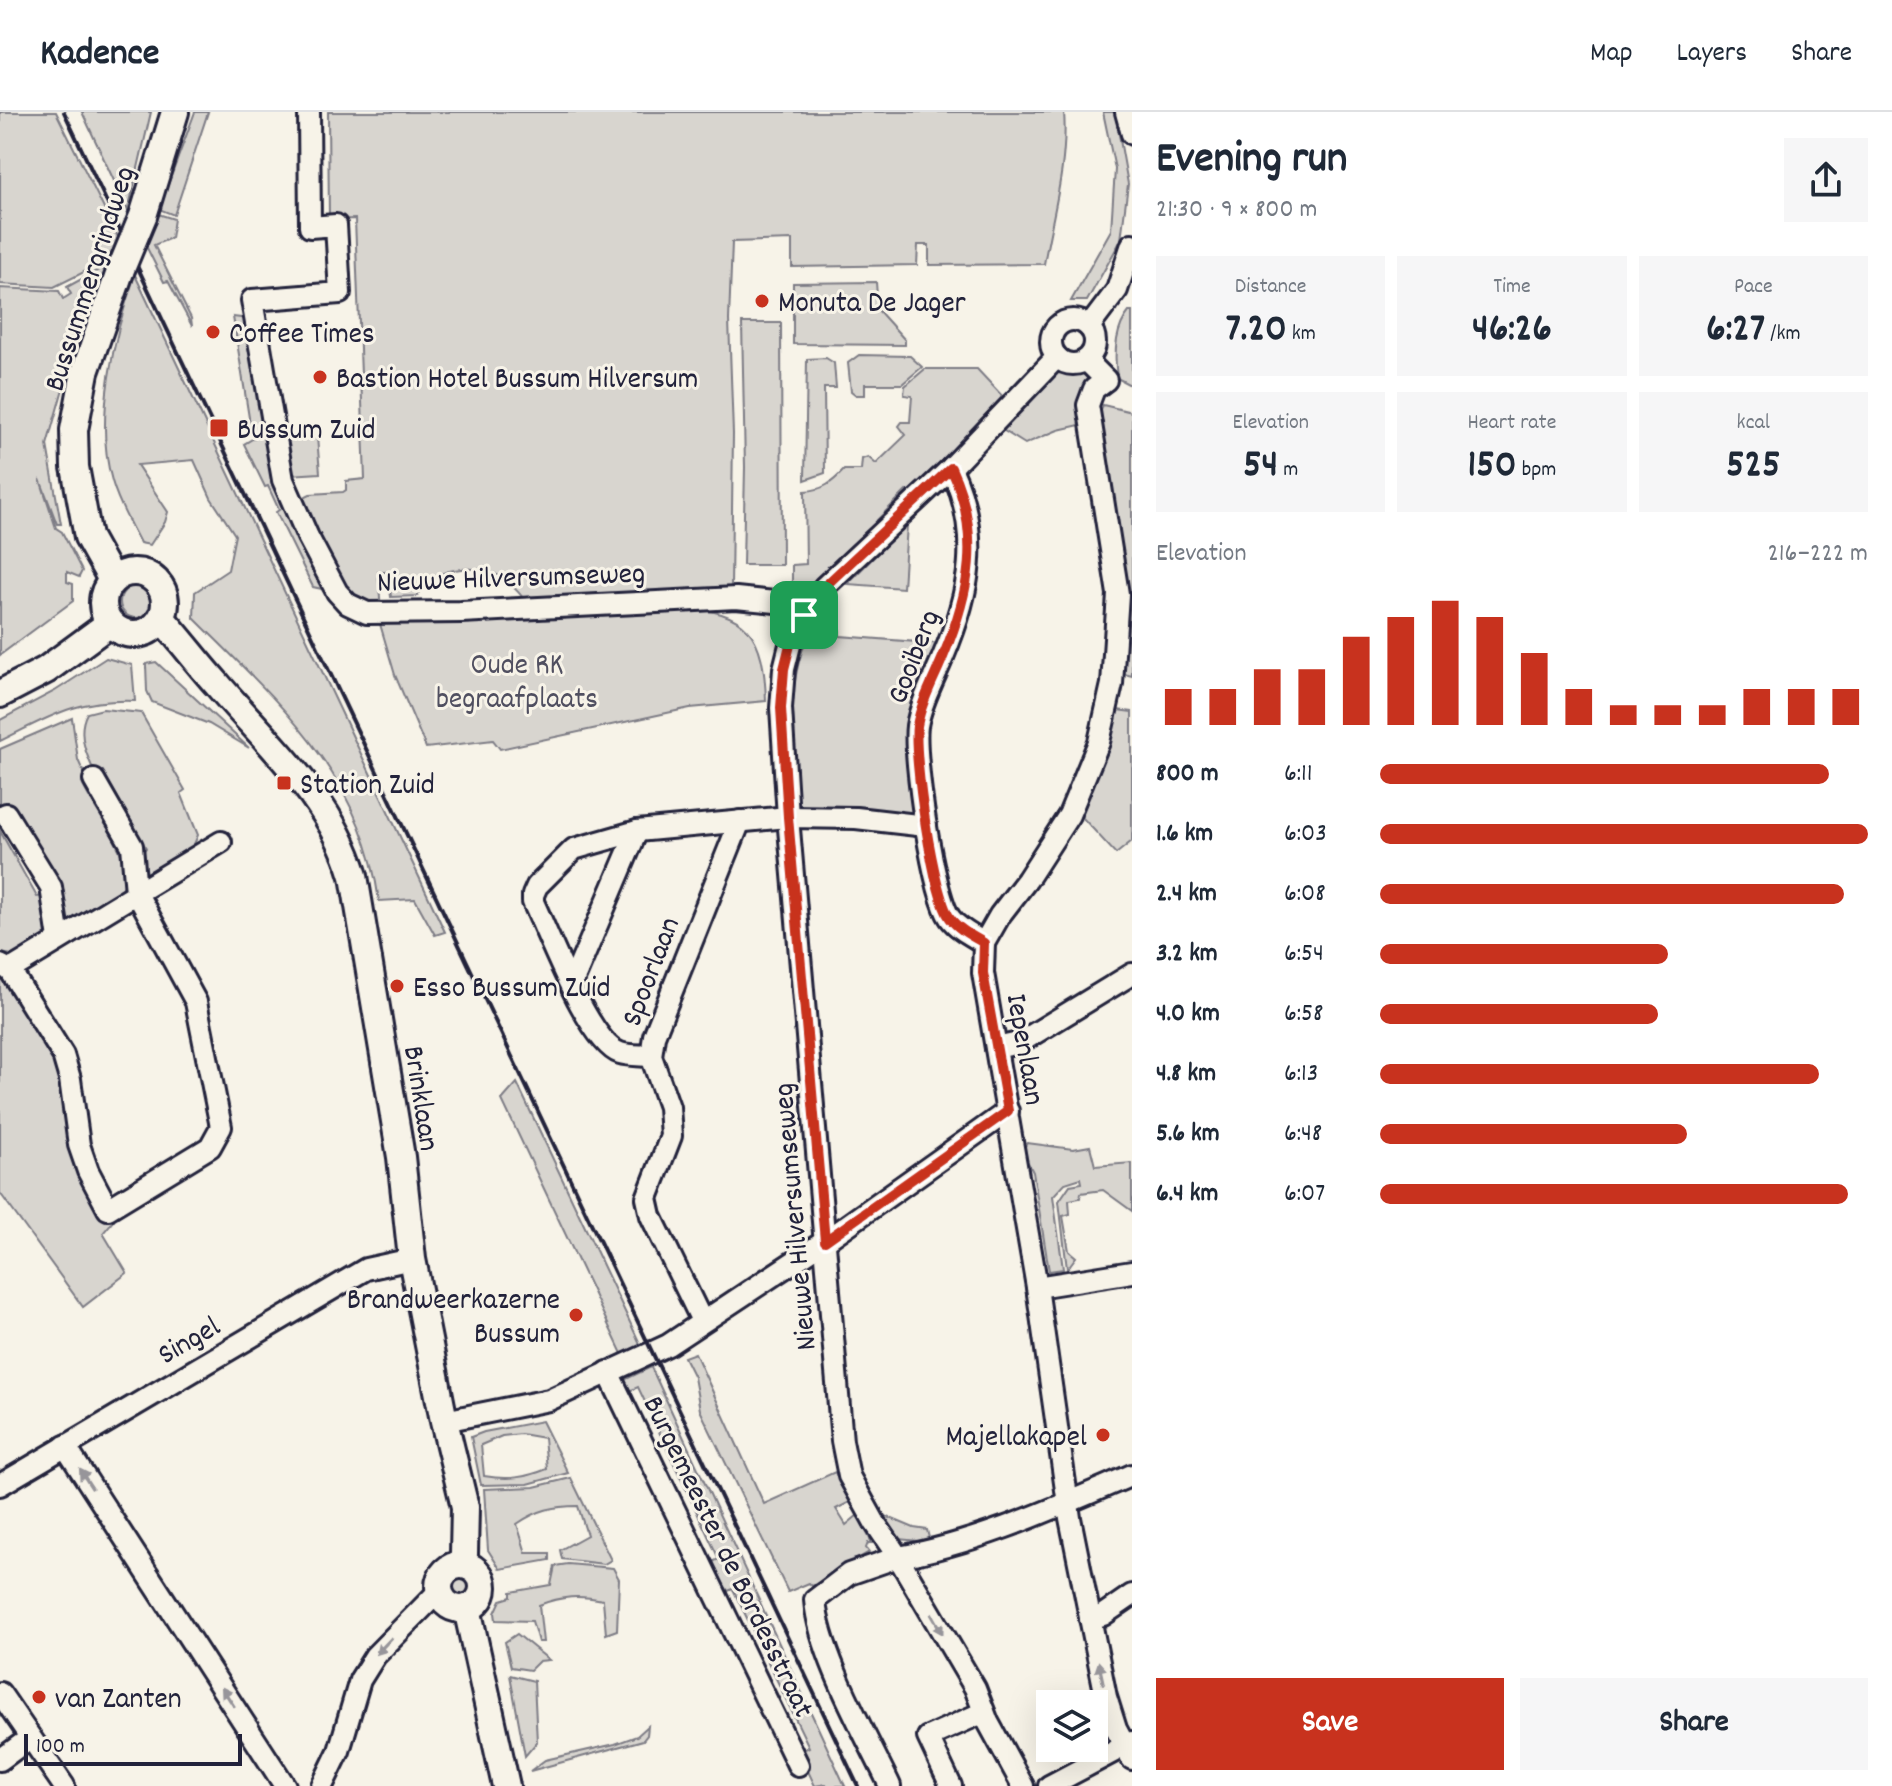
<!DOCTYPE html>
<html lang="en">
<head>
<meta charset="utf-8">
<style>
  :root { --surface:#fff; --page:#f6f6f7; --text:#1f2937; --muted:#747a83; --line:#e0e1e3; --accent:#c8321e }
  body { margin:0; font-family:Dekko,sans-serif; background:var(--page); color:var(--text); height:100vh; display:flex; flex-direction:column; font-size:30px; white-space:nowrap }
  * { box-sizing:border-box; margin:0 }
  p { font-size:26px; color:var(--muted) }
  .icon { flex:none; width:44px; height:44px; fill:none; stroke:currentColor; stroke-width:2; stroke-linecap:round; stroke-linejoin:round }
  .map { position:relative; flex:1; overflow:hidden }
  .panel { display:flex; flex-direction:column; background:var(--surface); width:760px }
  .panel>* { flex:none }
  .fabs { position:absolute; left:1036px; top:1578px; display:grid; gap:16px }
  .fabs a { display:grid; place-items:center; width:72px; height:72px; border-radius:0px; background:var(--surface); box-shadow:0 8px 32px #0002; font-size:40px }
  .scale { position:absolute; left:24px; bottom:20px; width:218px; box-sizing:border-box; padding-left:8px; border:4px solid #22223b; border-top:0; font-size:22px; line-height:28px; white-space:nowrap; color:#22223b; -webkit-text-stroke:6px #f7f3e8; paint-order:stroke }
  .pin { position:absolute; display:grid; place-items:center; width:68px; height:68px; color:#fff; margin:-34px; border-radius:16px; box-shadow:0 4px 12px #0006 }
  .round { display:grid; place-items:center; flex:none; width:84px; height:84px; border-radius:0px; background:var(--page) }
  .summary { display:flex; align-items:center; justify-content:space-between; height:136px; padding:0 24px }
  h1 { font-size:44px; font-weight:700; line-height:60px }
  .metrics { display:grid; grid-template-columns:repeat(3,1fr); gap:12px; height:136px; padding:8px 24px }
  .metrics div { display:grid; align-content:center; border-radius:0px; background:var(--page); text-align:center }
  .metrics b { font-size:40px; font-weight:700 }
  .metrics small { font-size:22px; font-weight:400 }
  .metrics p { font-size:22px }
  .chart { height:224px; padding:16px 24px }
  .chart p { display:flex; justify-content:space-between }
  .chart svg { width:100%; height:144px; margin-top:8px; stroke:var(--accent); stroke-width:6 }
  .primary-button { display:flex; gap:16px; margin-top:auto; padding:16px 24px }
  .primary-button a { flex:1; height:92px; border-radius:0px; background:var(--accent); color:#fff; font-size:32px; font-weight:700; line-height:92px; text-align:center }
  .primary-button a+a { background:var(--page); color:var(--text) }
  ul { padding:0 24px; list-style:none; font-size:26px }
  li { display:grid; grid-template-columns:128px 96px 1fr; align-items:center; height:60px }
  li i { height:20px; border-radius:10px; background:var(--accent) }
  header { display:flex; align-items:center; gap:48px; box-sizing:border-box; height:112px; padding:0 40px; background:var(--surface); border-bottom:2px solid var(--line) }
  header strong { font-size:38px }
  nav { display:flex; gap:44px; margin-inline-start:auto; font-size:28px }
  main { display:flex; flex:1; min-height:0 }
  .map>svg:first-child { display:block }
  .green { fill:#d8d5cf; stroke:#7d7c85; stroke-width:2; fill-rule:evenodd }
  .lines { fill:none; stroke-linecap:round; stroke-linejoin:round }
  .minor-casing { stroke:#22223b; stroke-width:26 }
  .major-casing { stroke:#22223b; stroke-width:32 }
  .minor { stroke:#f7f3e8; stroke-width:20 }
  .major { stroke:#f7f3e8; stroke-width:26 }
  .rail { stroke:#22223b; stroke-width:4 }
  .major-bridge-casing { stroke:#22223b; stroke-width:32; stroke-linecap:butt }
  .major-bridge { stroke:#f7f3e8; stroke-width:26 }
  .oneway { fill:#97959a }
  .route-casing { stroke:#fff; stroke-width:16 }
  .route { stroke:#c8321e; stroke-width:10 }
  .poi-dot { fill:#c8321e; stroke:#f7f3e8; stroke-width:3 }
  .labels { text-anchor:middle; stroke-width:6; stroke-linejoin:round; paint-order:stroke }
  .street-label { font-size:30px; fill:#22223b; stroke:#f7f3e8 }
  .poi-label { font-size:30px; fill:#22223b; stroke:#f7f3e8; text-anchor:start }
  .park-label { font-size:30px; fill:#504f60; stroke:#f7f3e8 }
</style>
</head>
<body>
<header>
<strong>Kadence</strong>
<nav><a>Map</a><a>Layers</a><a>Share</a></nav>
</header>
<main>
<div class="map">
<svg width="1132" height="1674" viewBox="0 0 1132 1674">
  <rect width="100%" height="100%" fill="#f7f3e8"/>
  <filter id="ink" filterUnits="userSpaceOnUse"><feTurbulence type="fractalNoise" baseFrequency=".0125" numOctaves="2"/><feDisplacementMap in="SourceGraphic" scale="16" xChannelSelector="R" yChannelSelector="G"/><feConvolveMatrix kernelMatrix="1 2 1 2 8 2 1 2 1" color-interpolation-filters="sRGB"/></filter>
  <g filter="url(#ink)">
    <g class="green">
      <path d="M0,0h56l62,125 -10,28 -6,-2 -48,24 -54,-3z"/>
      <path d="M82,0h69l-23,99z"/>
      <path d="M195,0h13l-34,103 -15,-6z"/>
      <path d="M328,0h736c4,51 -11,101 -20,152l-115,1v-20h-11l-1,20 -125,2v-27l-60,2 -3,78 4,114 -2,155 -207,10c-7,-9 -14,-16 -23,-22 -25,-15 -72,-10 -84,19l-26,1 -3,-25h-10l3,38 -33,-17 -46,-85v-10l8,-4 33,-2 3,-2v-9l19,-2 -10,-260 -26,1z"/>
      <path d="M1103,0h12l13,72 -7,56 -34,61h-16l40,-71 4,-61z"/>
      <path d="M155,101l19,6 -3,19 -17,7 37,73 1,8 -24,-45 -4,1 -19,-38z"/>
      <path d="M100,157l6,1 -4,14 -5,2 -25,71 -25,88 14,79h-4l-17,-45 16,49 6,4 20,39 -3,6 -12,-5v10l6,2v17l-73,54v-367l59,3 4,8 8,-5 -4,-7z"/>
      <path d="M135,163l310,657 -10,3 -20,-36 -36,2c-17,-126 -100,-198 -185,-283l1,-26 33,-22 7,-35 -24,-37 -17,-38 -57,5 31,47 -3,10 -15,23 -10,-2c-10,-20 -22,-40 -28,-62 -18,-61 2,-147 23,-206z"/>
      <path d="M876,170l2,28 27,30v5l-112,-1v-61z"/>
      <path d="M1129,200h3v74l-15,-8c-3,-23 -3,-48 12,-66z"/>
      <path d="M233,205l16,2 28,158 50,113 -14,-3 -37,-75 3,-2 -11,-24 -3,1 -21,-43 15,-9 -3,-12 -6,1z"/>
      <path d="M742,211h39l1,242h-39l2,-98z"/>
      <path d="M859,243l51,1 12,11 -20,17h-37v11h-9l-5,-4 -3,-28z"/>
      <path d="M826,246l8,5 2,25h-12l1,85 -20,7 2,-121z"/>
      <path d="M1067,255l9,2 16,10 -10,18 -2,28 -22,5 -33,14 -24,-15 57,-60z"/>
      <path d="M925,257h52l29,31 -96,94 -4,-3 -29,29 3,4 -64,63 -4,-4 -9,11 -6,2 1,-7 -6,-1v-23l14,-1 -1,-73c18,-1 27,-8 39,-21h17l1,-11 6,-2 8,7 30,-29 -7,-9 3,-4h8l2,-26 -8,-1 1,-9z"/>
      <path d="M1103,293l29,7v264l-8,-2 -2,-88 -23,-170z"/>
      <path d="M317,325l3,36 -31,2 -7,-36z"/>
      <path d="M907,412l-4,64 -56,-4z"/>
      <circle cx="136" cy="490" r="16"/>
      <path d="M837,481l3,43 103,8 -23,42 -3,129 -116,-8 -4,-5c-9,-69 -14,-156 40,-209z"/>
      <path d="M678,496c71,2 86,26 88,93l-76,7 -190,41 -7,-9 -67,8 -31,-73 -15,-51z"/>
      <path d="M106,546l26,7 3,36c-60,-2 -84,15 -135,40v-21l55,-29z"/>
      <path d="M156,550l93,86 -40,-24 -57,-22 -5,-11 -1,-27z"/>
      <path d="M103,597l38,4 44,77 -4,3 17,42 -6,14 -54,32 2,-26 6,-7 -43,-77 -7,4c-9,-18 -20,-42 -9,-62z"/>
      <path d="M1117,598l15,2v129l-16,13 -34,-37 -9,-5 28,-56z"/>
      <path d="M72,606l6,42 9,20 -5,3c12,29 56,77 40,107l-59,37 -63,-124v-54z"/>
      <path d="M0,719l37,66 6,-1 9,38 -28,17 -11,4 -13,-2z"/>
      <path d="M0,860l58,87 33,122 23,39 -11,13 24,40 -44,34 -83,-114z"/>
      <path d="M517,971l126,267 -19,8 -122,-258z"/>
      <path d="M1027,1031l46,6 17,-3 5,20 37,-3v48l-29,-21 -22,3 -1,5 -11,2 1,14 -7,2 6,35 7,6 -9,12 -8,-68 11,-16 12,-2 -1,-5 -16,5 -12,13 10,73 -14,2 -16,-99 -11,-21z"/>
      <path d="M695,1241l69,151 71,-32 15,30 -14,7 10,16 12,-10 14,28h-4l-2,5 3,4 -57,34 -3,-3 -21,9 -88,-182 -6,-33 -10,-20z"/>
      <path d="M651,1255l194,419h-18l-1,-2 -11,2 -16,-34 10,-5 -76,-158 -5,2 -18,-28 9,-4 -81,-172 -11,5 -5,-11z"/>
      <path d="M542,1309l26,52 -40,11 -47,1 -10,-48 13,-5zM521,1322l23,4 3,31c-22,9 -39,11 -63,7l-3,-31 21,-9z"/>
      <path d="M571,1366l40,82 -7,4 -42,-5 -2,-9 27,-15 -9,-29c-24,0 -41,4 -61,18l9,29h24v7l-50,9 -12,-19 -4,-61 50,-2z"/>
      <path d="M883,1403l31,13 13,2 2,8 -10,3 -21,-2z"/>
      <path d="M568,1452l45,4 6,11 -2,51 -11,4 -3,-34c-24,-5 -41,-4 -64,5l4,37h-5l-6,-21 -36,-1 -1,-7 6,-13 10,-3v-5l40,-7 4,-19z"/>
      <circle cx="463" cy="1474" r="11"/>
      <path d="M517,1522l32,26 -10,1 -9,9 -19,-3 -6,-25z"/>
      <path d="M510,1563l24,6 3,61 -12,14z"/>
      <path d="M648,1614l-1,9 -4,5 -113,31 15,-11 70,-16 22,-8z"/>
    </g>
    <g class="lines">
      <g class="minor-casing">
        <g id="minor">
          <path d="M309,0l1,115 26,-2 4,68 -88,7 31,180 25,57 29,55 11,12 19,9 94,-1 275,-14 49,5 19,12"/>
          <path d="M1126,0l6,22"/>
          <circle cx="1073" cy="230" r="22"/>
          <path d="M1089,215l28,-37 15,-46"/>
          <path d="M1057,245l-106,111 -127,119 -20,28 -13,26 -7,28 -3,39 7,109 54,624 7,35 26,47 23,34c81,-14 159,-50 234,-82"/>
          <path d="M1086,248l20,20 -12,9 -6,16 30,189 -6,90 -13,58 -30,73 -42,65 -27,35 -16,28 -1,30 54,314 33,231 36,179 10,32 16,30"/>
          <path d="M951,356c31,67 19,125 -8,189 -9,22 -22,45 -26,69 -4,30 16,169 33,192 8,11 23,18 34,25"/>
          <path d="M6,702l45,73 8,52"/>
          <path d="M0,853l10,5 53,85 7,24 9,66 9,26 20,38 102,-62 11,-20 -25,-125 -60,-110 -4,-46 -38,-66"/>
          <path d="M10,858l211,-128"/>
          <path d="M571,874l66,-155"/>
          <path d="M996,936l23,-5 113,-69"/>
          <path d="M651,944c-10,-1 -22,0 -31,-3 -31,-10 -72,-120 -87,-151v-7l4,-9 37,-37 63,-18 151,-14 68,1 70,8"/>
          <path d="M1037,1175l95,-15"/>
          <path d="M702,1209l-51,-105 -4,-18 24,-62 -2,-29 -18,-51 3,-20 86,-215"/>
          <path d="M608,1260l190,393"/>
          <path d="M444,1309l105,-21 119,-55 157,-104 183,-130"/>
          <path d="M65,1334l220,340"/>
          <path d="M0,1373l366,-216 46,-10"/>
          <path d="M1090,1507l13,-4 29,-20"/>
          <path d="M0,1581l64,93"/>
          <path d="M0,1648l30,-22"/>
          <path d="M322,1674l17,-35 21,-71 15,-24 64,-65"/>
          <path d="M890,1674c-24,-51 -71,-132 -75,-186l34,-26 49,-17 77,131 13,34 35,64"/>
          <path d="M951,1674l-23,-49 56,-25"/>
          <path d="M1049,1674l83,-44"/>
        </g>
      </g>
      <g class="major-casing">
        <g id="major">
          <path d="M143,104l32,-104"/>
          <circle cx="134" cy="491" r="31"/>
          <path d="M112,468l-24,-43 -13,-70 -1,-37 11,-58 36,-103"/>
          <path d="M162,507c19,21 36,44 55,65 51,60 114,114 137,192l47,281 11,102 32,162 21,86 -1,47 -3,10"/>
          <path d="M0,582l46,-24 64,-47"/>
          <circle cx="461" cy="1475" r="22"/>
          <path d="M467,1496l39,178"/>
        </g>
      </g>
      <use href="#minor" class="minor"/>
      <use href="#major" class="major"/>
      <path class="rail" d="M64,0l794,1674"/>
      <g class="major-bridge-casing">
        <path id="major-bridge" d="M121,157l22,-53"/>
      </g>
      <use href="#major-bridge" class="major-bridge"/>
    </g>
    <defs><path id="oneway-solid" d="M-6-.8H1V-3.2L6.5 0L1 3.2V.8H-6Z" transform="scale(2)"/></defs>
    <g class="oneway">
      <use href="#oneway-solid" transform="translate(86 1367) rotate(-123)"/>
      <use href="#oneway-solid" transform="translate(937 1512) rotate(60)"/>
      <use href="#oneway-solid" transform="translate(384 1534) rotate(133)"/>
      <use href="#oneway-solid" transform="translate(1101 1561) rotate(-102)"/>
      <use href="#oneway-solid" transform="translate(228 1585) rotate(-123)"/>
    </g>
  </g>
  <g class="lines" filter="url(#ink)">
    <g class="route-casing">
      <path id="route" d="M951,356c31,67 19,124 -8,189 -9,22 -22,45 -26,69 -4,30 16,169 33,192 8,11 22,18 34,25l-1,30 25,138 -183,130 -37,-424 -7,-109 3,-39 7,-28 13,-26 20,-28z"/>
    </g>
    <use href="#route" class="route"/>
  </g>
  <g class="poi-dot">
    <circle cx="762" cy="189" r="8"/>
    <circle cx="213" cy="220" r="8"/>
    <circle cx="320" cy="265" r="8"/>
    <rect x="209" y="306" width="20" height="20" rx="4"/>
    <rect x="276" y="663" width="16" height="16" rx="4"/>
    <circle cx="397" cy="874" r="8"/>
    <circle cx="576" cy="1203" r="8"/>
    <circle cx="1103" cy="1323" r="8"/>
    <circle cx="39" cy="1585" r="8"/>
  </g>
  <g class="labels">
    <g class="street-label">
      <text transform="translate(88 166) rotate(-72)" y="10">Bussummergrindweg</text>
      <text transform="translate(511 464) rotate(-2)" y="10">Nieuwe Hilversumseweg</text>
      <text transform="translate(912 544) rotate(-69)" y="10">Gooiberg</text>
      <text transform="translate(649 859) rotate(-69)" y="10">Spoorlaan</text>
      <text transform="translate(1027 937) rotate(80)" y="10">Iepenlaan</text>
      <text transform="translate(423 986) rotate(81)" y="10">Brinklaan</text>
      <text transform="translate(793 1105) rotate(-95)" y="10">Nieuwe Hilversumseweg</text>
      <text transform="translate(188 1227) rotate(-30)" y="10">Singel</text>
      <text transform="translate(730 1444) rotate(64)" y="10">Burgemeester de Bordesstraat</text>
    </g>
    <g class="poi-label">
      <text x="778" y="199">Monuta De Jager</text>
      <text x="229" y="230">Coffee Times</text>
      <text x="336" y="275">Bastion Hotel Bussum Hilversum</text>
      <text x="237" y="326">Bussum Zuid</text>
      <text x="300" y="681">Station Zuid</text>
      <text x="413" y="884">Esso Bussum Zuid</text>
      <text x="560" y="1196" text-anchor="end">Brandweerkazerne<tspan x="560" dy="34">Bussum</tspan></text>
      <text x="1087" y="1333" text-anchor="end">Majellakapel</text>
      <text x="55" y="1595">van Zanten</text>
    </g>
    <g class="park-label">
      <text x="517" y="561">Oude RK<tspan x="517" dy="34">begraafplaats</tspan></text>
    </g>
  </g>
</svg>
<div class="fabs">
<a><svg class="icon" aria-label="layers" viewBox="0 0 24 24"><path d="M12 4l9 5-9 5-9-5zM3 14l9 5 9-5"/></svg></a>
</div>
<div class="scale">100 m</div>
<div class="pin" style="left:804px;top:503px;background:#1e9e55"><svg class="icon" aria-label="arrive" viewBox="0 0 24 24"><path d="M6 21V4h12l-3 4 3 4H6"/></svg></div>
</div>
<section class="panel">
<div class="summary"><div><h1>Evening run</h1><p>21:30 · 9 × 800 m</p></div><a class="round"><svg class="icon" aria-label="share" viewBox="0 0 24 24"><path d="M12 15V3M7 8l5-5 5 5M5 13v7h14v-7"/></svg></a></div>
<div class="metrics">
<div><p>Distance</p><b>7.20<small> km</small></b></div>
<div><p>Time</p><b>46:26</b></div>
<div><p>Pace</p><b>6:27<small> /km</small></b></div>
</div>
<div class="metrics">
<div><p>Elevation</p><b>54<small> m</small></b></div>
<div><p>Heart rate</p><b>150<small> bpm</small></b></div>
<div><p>kcal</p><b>525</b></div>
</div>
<div class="chart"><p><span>Elevation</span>216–222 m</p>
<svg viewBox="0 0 160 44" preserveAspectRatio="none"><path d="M5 44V33M15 44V33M25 44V27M35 44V27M45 44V17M55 44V11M65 44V6M75 44V11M85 44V22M95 44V33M105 44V38M115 44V38M125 44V38M135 44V33M145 44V33M155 44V33"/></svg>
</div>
<ul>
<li><b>800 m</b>6:11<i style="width:92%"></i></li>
<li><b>1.6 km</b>6:03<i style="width:100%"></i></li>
<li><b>2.4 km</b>6:08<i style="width:95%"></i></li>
<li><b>3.2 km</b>6:54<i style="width:59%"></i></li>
<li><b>4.0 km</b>6:58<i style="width:57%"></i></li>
<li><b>4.8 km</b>6:13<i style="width:90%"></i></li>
<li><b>5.6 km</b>6:48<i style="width:63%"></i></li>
<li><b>6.4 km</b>6:07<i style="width:96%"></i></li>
</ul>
<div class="primary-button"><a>Save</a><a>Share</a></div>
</section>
</main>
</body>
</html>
